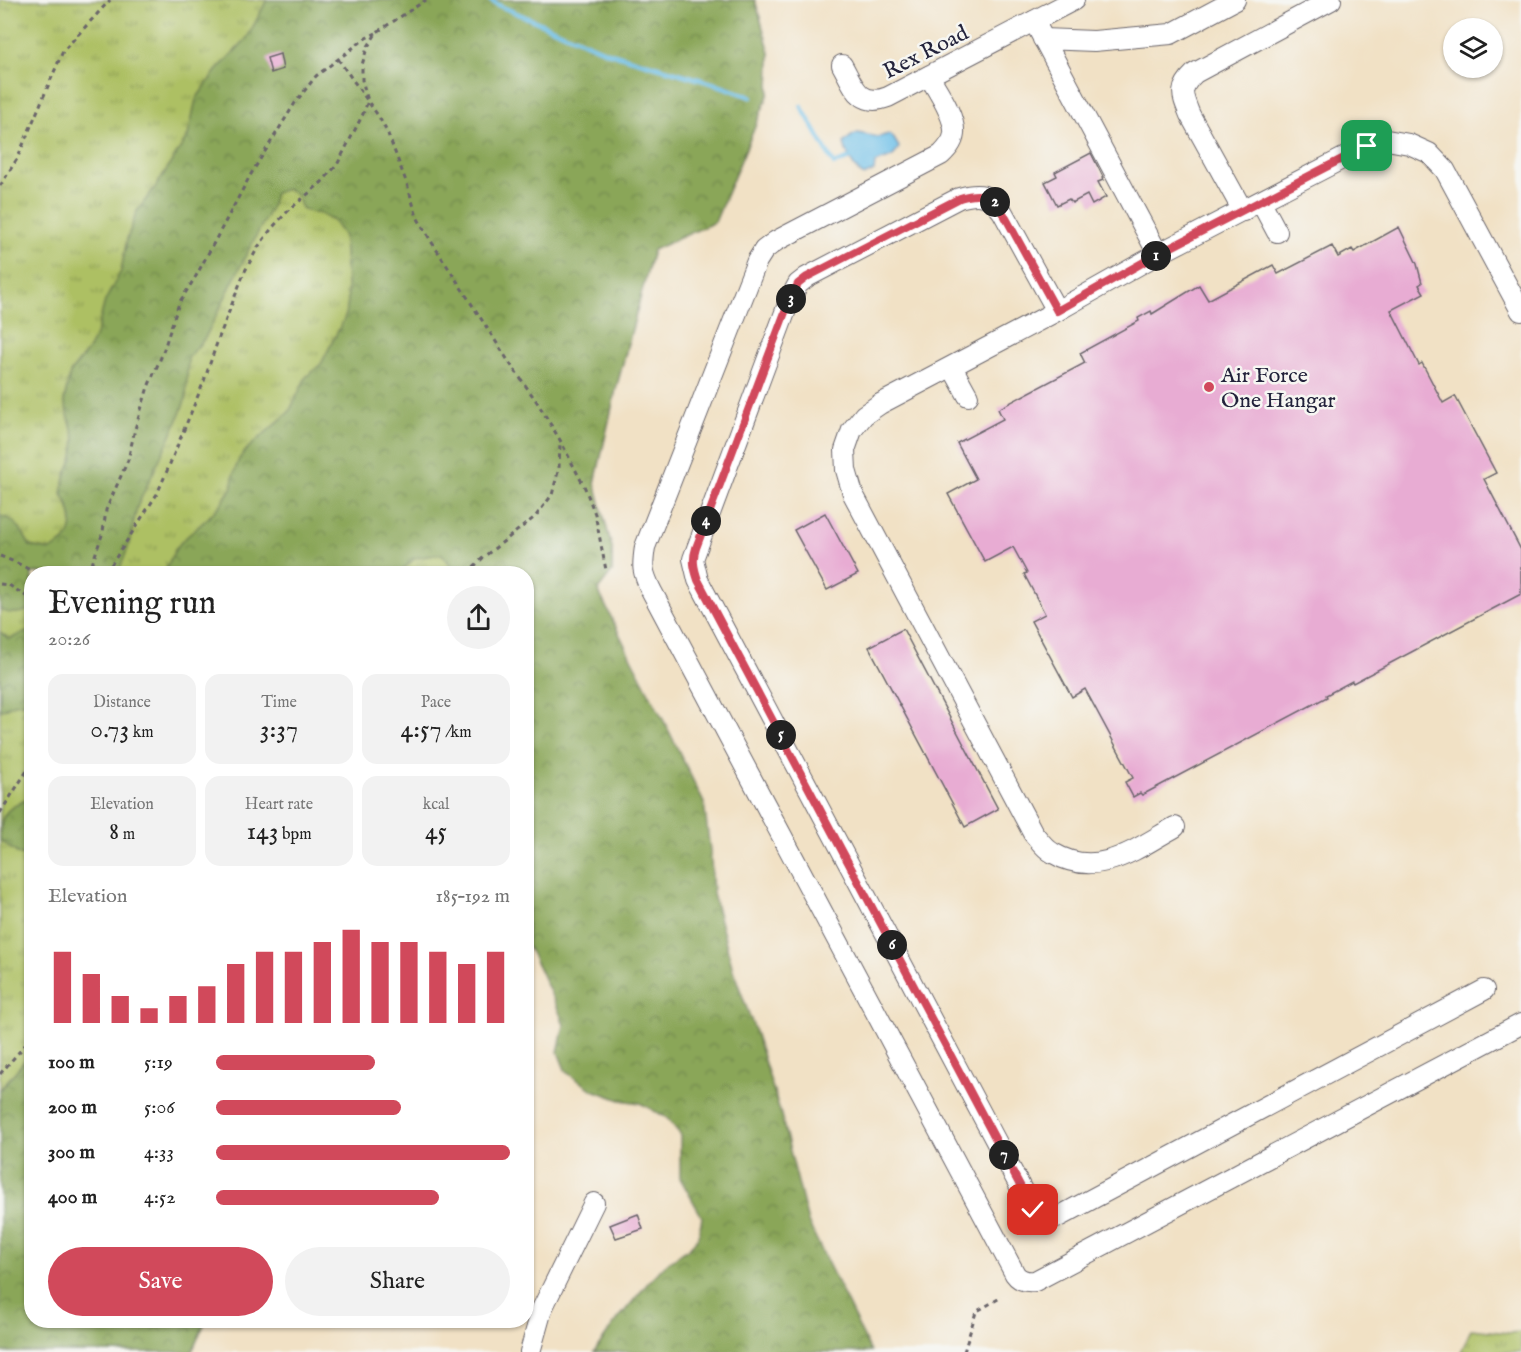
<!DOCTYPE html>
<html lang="en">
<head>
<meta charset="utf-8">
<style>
  :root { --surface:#fff; --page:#f2f2f2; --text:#222; --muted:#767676; --accent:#d1495b }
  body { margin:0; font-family:"IM FELL English",serif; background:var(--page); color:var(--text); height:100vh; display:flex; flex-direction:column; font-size:22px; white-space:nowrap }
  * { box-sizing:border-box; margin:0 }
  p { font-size:20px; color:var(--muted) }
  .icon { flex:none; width:33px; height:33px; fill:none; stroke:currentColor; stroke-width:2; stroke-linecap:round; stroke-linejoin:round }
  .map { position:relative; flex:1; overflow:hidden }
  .drawer { position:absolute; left:24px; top:566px; width:510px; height:762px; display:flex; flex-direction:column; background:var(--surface); border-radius:24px; box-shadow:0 2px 4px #0004 }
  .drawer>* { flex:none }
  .buttons { position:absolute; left:1443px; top:18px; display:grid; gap:12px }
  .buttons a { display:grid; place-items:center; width:60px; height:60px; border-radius:50%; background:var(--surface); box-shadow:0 2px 4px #0004; font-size:30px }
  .pin { position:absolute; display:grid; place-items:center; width:51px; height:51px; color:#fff; margin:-26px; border-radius:12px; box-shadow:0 3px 9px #0006 }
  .km { position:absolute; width:30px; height:30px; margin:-15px; border-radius:50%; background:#222; color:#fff; font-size:16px; line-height:30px; text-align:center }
  .round { display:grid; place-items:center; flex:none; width:63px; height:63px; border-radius:32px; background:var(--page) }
  .headline { display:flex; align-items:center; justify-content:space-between; height:102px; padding:0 24px }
  h1 { font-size:33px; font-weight:600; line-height:45px }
  .metrics { display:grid; grid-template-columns:repeat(3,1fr); gap:9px; height:102px; padding:6px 24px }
  .metrics div { display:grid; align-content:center; border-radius:15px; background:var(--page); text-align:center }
  .metrics b { font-size:26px; font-weight:600 }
  .metrics small { font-size:16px; font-weight:400 }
  .metrics p { font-size:16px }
  .chart { height:168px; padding:12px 24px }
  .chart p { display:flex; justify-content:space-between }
  .chart svg { width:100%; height:108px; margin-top:6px; stroke:var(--accent); stroke-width:6 }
  .primary-button { display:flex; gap:12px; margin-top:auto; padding:12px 24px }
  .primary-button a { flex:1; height:69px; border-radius:36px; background:var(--accent); color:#fff; font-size:24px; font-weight:600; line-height:69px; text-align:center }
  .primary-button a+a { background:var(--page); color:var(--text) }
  ul { padding:0 24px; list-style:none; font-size:20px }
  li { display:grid; grid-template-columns:96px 72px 1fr; align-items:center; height:45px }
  li i { height:15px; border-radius:8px; background:var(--accent) }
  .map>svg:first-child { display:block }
  .grass { fill:url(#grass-tufts); stroke:#68714f; stroke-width:1.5 }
  .forest { fill:url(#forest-crowns); stroke:#56644a; stroke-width:1.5 }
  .water { fill:#6dc0e9; stroke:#487192; stroke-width:1.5 }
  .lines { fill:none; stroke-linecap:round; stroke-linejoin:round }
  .stream { stroke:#6dc0e9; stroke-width:4.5 }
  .building { fill:#e8acd3 }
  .minor-casing { stroke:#6a656b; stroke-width:22 }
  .path { stroke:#6a656b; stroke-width:3; stroke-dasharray:4.5 4.5; stroke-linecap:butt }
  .minor { stroke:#fff; stroke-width:20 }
  .route-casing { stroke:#fff; stroke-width:12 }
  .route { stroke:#d1495b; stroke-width:8 }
  .poi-dot { fill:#d1495b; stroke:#f6f6f2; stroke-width:2 }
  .labels { text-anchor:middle; stroke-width:5; stroke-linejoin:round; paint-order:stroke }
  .street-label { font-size:22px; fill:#22223b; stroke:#f6f6f2 }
  .poi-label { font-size:22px; fill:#22223b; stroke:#f6f6f2; text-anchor:start }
</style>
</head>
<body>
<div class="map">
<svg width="1521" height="1352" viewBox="0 0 1521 1352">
  <defs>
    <pattern id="grass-tufts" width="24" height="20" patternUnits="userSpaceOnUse" patternTransform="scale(1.5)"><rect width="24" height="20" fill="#adc063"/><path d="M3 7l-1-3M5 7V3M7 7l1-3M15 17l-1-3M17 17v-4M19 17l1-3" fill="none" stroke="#8c9c53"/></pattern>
    <pattern id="forest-crowns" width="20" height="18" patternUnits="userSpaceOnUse" patternTransform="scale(1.5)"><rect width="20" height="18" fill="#8aa659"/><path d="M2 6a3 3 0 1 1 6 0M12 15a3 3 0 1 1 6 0" fill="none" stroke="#70874b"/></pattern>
  </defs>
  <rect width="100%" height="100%" fill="#f6f6f2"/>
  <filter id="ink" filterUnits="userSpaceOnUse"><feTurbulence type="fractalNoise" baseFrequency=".0167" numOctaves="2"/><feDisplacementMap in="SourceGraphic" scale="12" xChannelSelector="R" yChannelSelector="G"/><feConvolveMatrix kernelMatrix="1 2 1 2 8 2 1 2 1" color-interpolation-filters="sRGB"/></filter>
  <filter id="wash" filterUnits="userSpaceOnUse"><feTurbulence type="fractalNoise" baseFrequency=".008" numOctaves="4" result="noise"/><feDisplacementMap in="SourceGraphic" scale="24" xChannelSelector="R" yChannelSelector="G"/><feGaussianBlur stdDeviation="1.35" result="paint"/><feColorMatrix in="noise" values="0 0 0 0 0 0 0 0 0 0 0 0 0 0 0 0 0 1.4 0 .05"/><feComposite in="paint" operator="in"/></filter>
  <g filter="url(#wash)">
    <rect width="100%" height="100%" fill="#f1e1c5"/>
    <g class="grass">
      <path d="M0,0h755l15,53 -1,40 -54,129 -62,28 -37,139 -21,94 17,65v24l-86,1h-494l-1,480 -31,37z"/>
      <path d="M1471,1329l38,4 12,-1v20h-60z"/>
    </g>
    <g class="forest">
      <path d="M267,0h488l15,53 -1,40 -54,129 -62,28 -37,139 -21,94 17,65v24l-14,18 32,66 37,71 37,76 7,55 2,36 20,76 20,55 27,86 28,111 63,130h-277l20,-28 34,-41 18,-19 23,-16 9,-10 4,-21 -22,-39v-44l-13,-16 -27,-15 -20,-3 -27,-10 -27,-18 -8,-20 6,-27 -4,-11 -21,-46 -12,-23 -1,-372h-69l-15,-19 -27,4 -16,15h-235l11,-23 7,-9 26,-23 13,-14 11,-17 1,-11 6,-17 9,-11 41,-36 17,-35 15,-13 25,-49 2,-15 -4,-64 -11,-16 -12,-6 -11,-2 -8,-4 -6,-14 -9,-5 -12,4 -4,15 -25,47 -41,83 -17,20 -2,40 -9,24 -40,85 -9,41 -10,25h-40l-3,-3 -2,3h-41l-1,35c-8,6 -23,7 -31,1v-93c16,2 23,17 30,30l20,4c5,-3 12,-6 16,-11 11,-14 4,-32 -4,-45l3,-17 8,-20 2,-18 -11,-38 6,-28 18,-23 8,-15 9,-34 16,-30 6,-32 10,-28 19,-25 32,-50 8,-37 20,-28 31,-33z"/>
      <path d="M31,630v72l-17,2 -14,7v-79l9,7z"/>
      <path d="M31,797v63l-14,-7 -17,-13c0,-30 7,-30 31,-43z"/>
      <path d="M31,1053l1,267h174l-14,32h-192v-262z"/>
    </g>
    <path class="water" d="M858,133l20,4 11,-3 4,3 6,10c-6,14 -12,10 -24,16l-1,8 -10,5c-9,-5 -18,-23 -20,-33 4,-5 8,-8 14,-10z"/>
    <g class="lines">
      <g class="stream">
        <path d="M490,0l10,6 107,46 108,32 36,13"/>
        <path d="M801,106l33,58 16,-6"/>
      </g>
    </g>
    <g id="blocks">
      <g class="building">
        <path d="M280,54l3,15 -12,4 -4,-15z"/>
        <path d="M1091,153l12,24 -1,1 1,2 -5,2 8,15 -14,8 -5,-10 -15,8 -3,-4 -12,6 -12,-23 12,-6 -2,-4z"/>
        <path d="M1399,227l18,37 5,19 -3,2 5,8 -33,17 28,55 3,-2 21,40 12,-7 41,77 -12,6 37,71v44l-168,89 -1,-2 -26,14 1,2 -185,98 -2,-2 -7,4 -8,-15 8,-4 -48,-89 -13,8 -41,-76 14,-7 -21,-40 3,-1 -14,-26 -28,15 -37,-68 28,-15 -19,-36 46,-24 -5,-10 87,-46 -5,-10 59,-32 -1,-3 13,-7 1,3 47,-29 9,15 65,-35 5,9 54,-28 6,11 14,-8 2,3z"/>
        <path d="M825,513l33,61 -31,16 -33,-60z"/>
        <path d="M903,629l95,180 -33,18 -96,-180z"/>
        <path d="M638,1214l5,15 -27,9 -6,-13z"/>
      </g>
    </g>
  </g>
  <g filter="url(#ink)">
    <use href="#blocks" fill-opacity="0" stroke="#6a656b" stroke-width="1.5"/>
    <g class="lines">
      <g class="minor-casing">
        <g id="minor">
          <path d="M1034,21l124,233"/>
          <path d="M1043,39l51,2 77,-7 64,-34"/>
          <path d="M842,65c12,21 17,43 46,32l186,-97"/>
          <path d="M929,76c8,14 27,41 25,58 -1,9 -7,15 -13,21l-165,86 -12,9 -7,11 -112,286c-3,20 -3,24 6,43l364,684c5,7 12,8 20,7l486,-257"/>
          <path d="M1261,202l16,30"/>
          <path d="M1243,211l-53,-96c-8,-20 -12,-26 5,-42l136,-73"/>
          <path d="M1057,311l-55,-100c-13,-17 -22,-19 -43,-13l-152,79 -9,7 -8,15 -97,260 5,21 335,631c9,8 16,9 27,5l424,-226"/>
          <path d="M952,367l16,29"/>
          <path d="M1175,827c-38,21 -77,53 -122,26 -8,-4 -14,-13 -20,-20l-180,-339 -7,-24 -1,-20 7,-20 12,-15 16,-11 175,-92 103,-58 209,-108 20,-6 22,4 20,9 16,17 76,141"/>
          <path d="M530,1352l12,-43 52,-106"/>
        </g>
      </g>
      <g class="path">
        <path d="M338,59l41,58 9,17 19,50 10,33 14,24 78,121 28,40 23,38 25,48 10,26 11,56"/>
        <path d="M0,186l17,-27 46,-108 47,-51"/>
        <path d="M0,556l17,7 19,10"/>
        <path d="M89,573l14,-41 3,-22 22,-50 7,-31 13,-42 14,-32 17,-52 17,-27 55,-102 44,-71 21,-27 50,-38 10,-5"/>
        <path d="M106,573l51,-79 10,-23 37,-90 14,-41 26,-67 14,-26 14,-19 17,-18 33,-28 15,-17 26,-51 5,-13 -6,-21v-15l5,-17 10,-16 49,-32"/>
        <path d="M467,573l19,-18 49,-38 17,-22 7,-27 1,-26"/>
        <path d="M0,584l9,1 23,15"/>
        <path d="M0,813l32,-50"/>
        <path d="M0,1074l32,-37"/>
        <path d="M964,1352l12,-40 3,-2 21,-12"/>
      </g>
      <use href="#minor" class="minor"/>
    </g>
  </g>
  <g class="lines" filter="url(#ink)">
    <g class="route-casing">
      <path id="route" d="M1033,1210l-335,-630c-4,-12 -6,-20 -2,-32l94,-249 8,-15 9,-7 153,-79c20,-6 29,-4 42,13l55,100 101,-57 209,-108"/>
    </g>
    <use href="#route" class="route"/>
  </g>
  <circle class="poi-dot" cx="1209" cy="387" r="6"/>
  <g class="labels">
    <g class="street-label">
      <text transform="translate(925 51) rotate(-27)" y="8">Rex Road</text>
    </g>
    <g class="poi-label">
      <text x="1221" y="382">Air Force<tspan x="1221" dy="25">One Hangar</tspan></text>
    </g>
  </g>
</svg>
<div class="buttons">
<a><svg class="icon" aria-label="layers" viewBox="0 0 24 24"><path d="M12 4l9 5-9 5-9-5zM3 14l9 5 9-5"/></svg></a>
</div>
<div class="pin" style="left:1367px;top:146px;background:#1e9e55"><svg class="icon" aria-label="arrive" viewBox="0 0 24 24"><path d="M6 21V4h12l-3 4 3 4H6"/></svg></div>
<div class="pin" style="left:1033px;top:1210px;background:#d93025"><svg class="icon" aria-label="check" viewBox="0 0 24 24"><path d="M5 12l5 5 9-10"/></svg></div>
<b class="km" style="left:1156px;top:256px">1</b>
<b class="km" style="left:995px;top:202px">2</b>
<b class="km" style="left:791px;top:299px">3</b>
<b class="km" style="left:706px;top:521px">4</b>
<b class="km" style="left:781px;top:735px">5</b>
<b class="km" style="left:892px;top:945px">6</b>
<b class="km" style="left:1004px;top:1155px">7</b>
<section class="drawer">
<div class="headline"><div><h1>Evening run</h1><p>20:26</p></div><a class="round"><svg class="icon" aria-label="share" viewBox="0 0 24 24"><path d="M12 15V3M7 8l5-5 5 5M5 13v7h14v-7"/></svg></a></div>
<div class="metrics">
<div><p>Distance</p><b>0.73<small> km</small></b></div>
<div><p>Time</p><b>3:37</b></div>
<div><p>Pace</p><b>4:57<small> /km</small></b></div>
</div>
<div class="metrics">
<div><p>Elevation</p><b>8<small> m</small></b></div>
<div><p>Heart rate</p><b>143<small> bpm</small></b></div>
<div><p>kcal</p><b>45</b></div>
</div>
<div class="chart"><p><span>Elevation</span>185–192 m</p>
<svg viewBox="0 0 160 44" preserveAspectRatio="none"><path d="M5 44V15M15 44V24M25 44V33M35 44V38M45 44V33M55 44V29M65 44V20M75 44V15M85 44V15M95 44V11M105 44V6M115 44V11M125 44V11M135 44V15M145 44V20M155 44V15"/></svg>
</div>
<ul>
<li><b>100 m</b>5:19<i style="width:54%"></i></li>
<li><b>200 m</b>5:06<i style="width:63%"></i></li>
<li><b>300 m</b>4:33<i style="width:100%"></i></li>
<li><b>400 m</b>4:52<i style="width:76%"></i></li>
</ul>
<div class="primary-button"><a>Save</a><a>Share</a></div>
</section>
</div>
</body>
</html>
